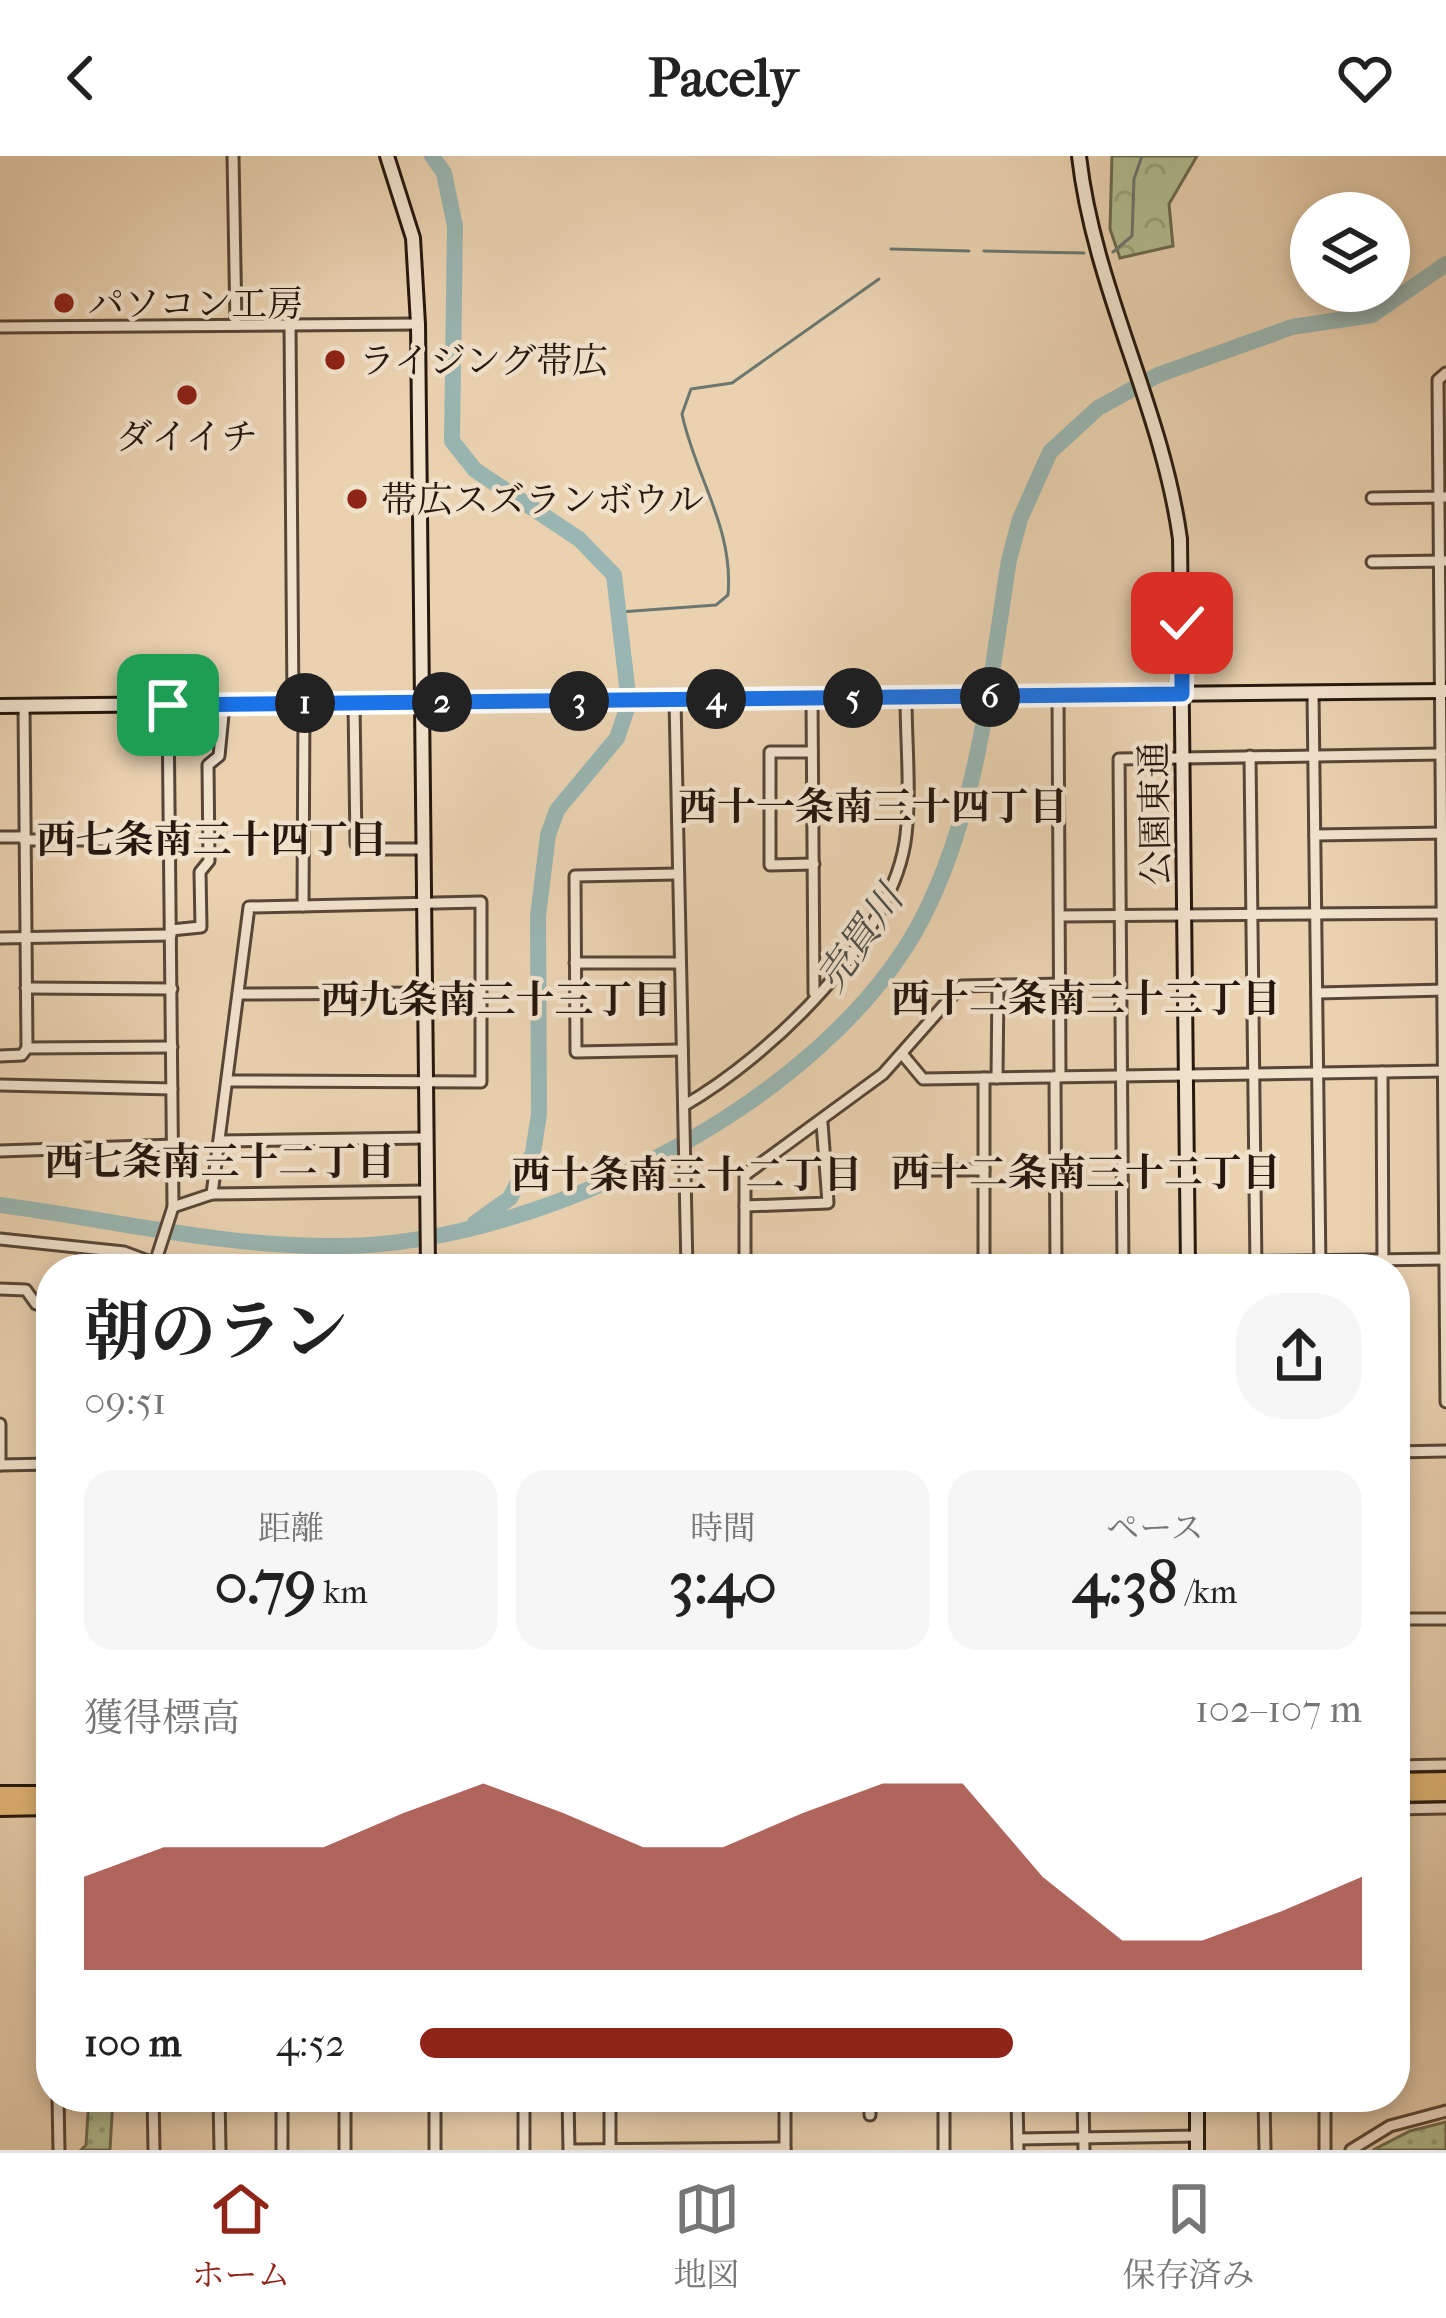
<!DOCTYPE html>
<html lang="ja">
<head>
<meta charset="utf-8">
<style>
  :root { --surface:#fff; --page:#f6f6f6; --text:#222; --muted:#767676; --line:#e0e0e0; --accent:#8f2418 }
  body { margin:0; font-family:"IM FELL French Canon","Noto Serif JP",serif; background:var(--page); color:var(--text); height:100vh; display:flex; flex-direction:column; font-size:45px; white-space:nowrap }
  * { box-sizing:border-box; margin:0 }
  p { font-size:39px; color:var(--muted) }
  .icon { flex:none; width:66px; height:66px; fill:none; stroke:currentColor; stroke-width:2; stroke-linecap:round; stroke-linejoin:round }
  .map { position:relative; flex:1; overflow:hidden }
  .drawer { position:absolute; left:36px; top:1098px; width:1374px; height:858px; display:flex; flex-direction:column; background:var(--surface); border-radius:48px; box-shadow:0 6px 18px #0003 }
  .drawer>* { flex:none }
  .buttons { position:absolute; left:1290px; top:36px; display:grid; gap:24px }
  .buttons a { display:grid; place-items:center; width:120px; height:120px; border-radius:50%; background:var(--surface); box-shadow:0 6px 18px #0003; font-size:60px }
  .pin { position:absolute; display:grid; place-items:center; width:102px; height:102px; color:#fff; margin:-51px; border-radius:24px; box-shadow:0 6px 18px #0006 }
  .km { position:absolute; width:60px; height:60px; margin:-30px; border-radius:50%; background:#222; color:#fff; font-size:33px; line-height:60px; text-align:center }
  .round { display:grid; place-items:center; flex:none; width:126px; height:126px; border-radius:48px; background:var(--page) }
  .headline { display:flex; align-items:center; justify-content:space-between; height:204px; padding:0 48px }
  h1 { font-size:66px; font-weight:700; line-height:90px }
  .metrics { display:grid; grid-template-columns:repeat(3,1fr); gap:18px; height:204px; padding:12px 48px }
  .metrics div { display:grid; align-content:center; border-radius:30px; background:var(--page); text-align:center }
  .metrics b { font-size:60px; font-weight:700 }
  .metrics small { font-size:33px; font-weight:400 }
  .metrics p { font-size:33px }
  .chart { height:336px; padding:24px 48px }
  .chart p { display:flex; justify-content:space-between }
  .chart svg { width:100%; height:216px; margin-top:12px; fill:var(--accent); opacity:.7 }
  ul { padding:0 48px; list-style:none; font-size:39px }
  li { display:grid; grid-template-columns:192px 144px 1fr; align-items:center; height:90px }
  li i { height:30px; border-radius:15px; background:var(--accent) }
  header { display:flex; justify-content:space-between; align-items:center; height:156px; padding:0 48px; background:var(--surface); font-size:54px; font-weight:700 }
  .dock { display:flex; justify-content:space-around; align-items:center; height:168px; border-top:3px solid var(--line); background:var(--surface); font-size:33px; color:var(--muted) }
  .dock a { display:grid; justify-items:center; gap:6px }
  .dock .selected { color:var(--accent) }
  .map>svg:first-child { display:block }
  .grass { fill:url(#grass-dots); stroke:#6c6a50; stroke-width:3 }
  .forest { fill:url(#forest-crowns); stroke:#6c6a50; stroke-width:3 }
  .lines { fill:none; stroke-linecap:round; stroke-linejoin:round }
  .stream { stroke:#6b7770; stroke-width:3 }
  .river { stroke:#99b6b2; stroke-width:16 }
  .street-casing { stroke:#574637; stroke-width:15 }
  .secondary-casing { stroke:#26180e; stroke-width:18 }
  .primary-casing { stroke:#26180e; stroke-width:20 }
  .street { stroke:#f1e2cc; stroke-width:9 }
  .secondary { stroke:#f1e2cc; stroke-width:12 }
  .primary { stroke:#e5b978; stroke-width:14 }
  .route-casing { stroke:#fff; stroke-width:24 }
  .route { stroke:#1a73e8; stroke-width:15 }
  .poi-dot { fill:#8f2418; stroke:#f1e2cc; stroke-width:4.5 }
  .labels { text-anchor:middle; stroke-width:9; stroke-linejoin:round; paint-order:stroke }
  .poi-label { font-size:36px; fill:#26180e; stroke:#f1e2cc; text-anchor:start }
  .street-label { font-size:36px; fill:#26180e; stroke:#f1e2cc }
  .neighbourhood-label { font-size:39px; font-weight:bold; fill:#26180e; stroke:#f1e2cc }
  .water-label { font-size:39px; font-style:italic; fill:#4e4f47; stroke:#f1e2cc }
</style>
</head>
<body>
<header><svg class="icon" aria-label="back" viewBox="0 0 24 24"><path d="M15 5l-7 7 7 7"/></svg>Pacely<svg class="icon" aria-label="heart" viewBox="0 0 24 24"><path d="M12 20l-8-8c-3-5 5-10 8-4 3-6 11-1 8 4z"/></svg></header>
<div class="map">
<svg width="1446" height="1994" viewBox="0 0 1446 1994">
  <defs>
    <pattern id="grass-dots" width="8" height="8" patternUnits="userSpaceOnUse" patternTransform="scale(3)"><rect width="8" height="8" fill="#b1bd91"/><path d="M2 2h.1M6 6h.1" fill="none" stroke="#98a27c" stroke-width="1.8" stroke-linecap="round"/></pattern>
    <pattern id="forest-crowns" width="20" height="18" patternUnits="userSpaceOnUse" patternTransform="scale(3)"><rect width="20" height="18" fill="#b1bd91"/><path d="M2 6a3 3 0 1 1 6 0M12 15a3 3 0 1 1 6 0" fill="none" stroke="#98a27c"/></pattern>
  </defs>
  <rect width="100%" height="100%" fill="#ead2b1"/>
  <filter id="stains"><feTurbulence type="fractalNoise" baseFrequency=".00167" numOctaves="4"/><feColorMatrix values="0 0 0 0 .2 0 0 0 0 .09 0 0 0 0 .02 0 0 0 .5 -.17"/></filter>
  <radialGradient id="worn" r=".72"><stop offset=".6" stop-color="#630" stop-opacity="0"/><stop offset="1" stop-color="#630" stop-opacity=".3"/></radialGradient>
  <g class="grass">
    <path d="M89,1941h24l-3,53h-29l5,-5z"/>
    <path d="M1446,1966v28h-73l37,-19z"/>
  </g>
  <path class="forest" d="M1112,0h85l-28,48 4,42 -53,12 -10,-29z"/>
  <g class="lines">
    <g class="stream">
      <path d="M891,93l78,2"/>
      <path d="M984,95l100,2"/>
      <path d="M1113,96l19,-16 2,-57 8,-23"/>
      <path d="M620,456l96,-7 12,-10c6,-67 -33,-119 -46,-181l9,-25 41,-6 147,-104"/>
    </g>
    <g class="river">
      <path d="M432,0l12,17 11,53 -3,215 23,29 104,69 35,36 15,128 -12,35 -60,72 -9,25 -10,81 1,198 -6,39 -23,45 -35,25"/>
      <path d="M0,1049c113,15 227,43 342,41 199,-2 483,-144 579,-325 57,-109 69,-241 88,-361l11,-41 30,-67 48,-44 60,-33 134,-48 80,-12 74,-51"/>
    </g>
    <g class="street-casing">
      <g id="street">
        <path d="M233,0l3,169"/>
        <path d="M290,168l3,379"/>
        <path d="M0,171l418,-3"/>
        <path d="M1446,217l-8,7 8,1022"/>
        <path d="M1372,342l74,-1"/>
        <path d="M1372,406l74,-1"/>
        <path d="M1313,537l7,576"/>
        <path d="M1058,540l2,380"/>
        <path d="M812,542l2,295"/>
        <path d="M675,544l12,569"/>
        <path d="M354,547l2,141 6,5h62"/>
        <path d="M24,550l3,342 145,-1"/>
        <path d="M812,596h-42v113l44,-1"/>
        <path d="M1250,600l6,513"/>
        <path d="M1315,679l131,-2"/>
        <path d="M0,681h24"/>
        <path d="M24,684h146"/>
        <path d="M677,718l-102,2 1,176 106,-2"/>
        <path d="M303,750l1,-203"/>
        <path d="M1061,760l385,-3"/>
        <path d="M171,774l30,-3 -1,-55 9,-11 -1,-96 11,-9 5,-52"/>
        <path d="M0,782l171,-3"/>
        <path d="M575,807h103"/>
        <path d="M26,832l146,1"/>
        <path d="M1317,837l129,-3"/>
        <path d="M239,838l185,-1"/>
        <path d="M903,899l20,24 523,-8"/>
        <path d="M0,900l22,-1 5,-7"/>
        <path d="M1382,916l1,197"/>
        <path d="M1055,921l1,192"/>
        <path d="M984,922v191"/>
        <path d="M997,922l1,-92"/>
        <path d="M0,929l172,4"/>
        <path d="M685,949c85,-49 210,-168 221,-270 5,-45 0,-93 0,-138"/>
        <path d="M219,985l207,-3"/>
        <path d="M0,995l174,-6"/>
        <path d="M915,1014h69"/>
        <path d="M212,1038l214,-3"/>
        <path d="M745,1050l83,-3 -6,-80"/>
        <path d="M173,1051l39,-13 37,-287 232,-5v180l-253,-1"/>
        <path d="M0,1083l124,13 32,12 42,5"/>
        <path d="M1123,1111l-4,-508 322,-5"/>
        <path d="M745,1112v-93l138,-101 78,-88 100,-2"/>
        <path d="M153,1113l20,-62 -5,-502"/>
        <path d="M462,1113l39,-6 244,5 701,-9"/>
        <path d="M0,1133l26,1 10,14h15"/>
        <path d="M0,1268v41"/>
        <path d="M1395,1296l51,-1"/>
        <path d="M0,1309l51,-1"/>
        <path d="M1395,1463h51"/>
        <path d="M1395,1610l51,-1"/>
        <path d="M1395,1653l51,-1"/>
        <path d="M58,1941l1,53"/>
        <path d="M153,1941l1,53"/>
        <path d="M219,1941l1,53"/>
        <path d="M282,1941v53"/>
        <path d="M435,1941v53"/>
        <path d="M524,1941v53"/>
        <path d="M568,1941l1,53"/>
        <path d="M610,1941v52"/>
        <path d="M785,1941v53"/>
        <path d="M870,1941v18"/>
        <path d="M944,1941v53"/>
        <path d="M1017,1941l1,53"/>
        <path d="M1083,1941l1,53"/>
        <path d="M1264,1941l1,53"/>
        <path d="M1018,1983l179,-3"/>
        <path d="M345,1994v-53"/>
        <path d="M571,1994l214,-2"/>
        <path d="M1325,1994v-53"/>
        <path d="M1351,1994l39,-24 56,-15"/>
      </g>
    </g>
    <g class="secondary-casing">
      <g id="secondary">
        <path d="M387,0l26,82 5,86 10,945"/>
        <path d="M1079,0c15,133 83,251 101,383l8,730"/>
        <path d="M0,550l1446,-15"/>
        <path d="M1197,1941v53"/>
      </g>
    </g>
    <g class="primary-casing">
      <g id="primary">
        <path d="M1395,1625l51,-1"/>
        <path d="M0,1638h51"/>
        <path d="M1395,1638l51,-1"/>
        <path d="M0,1652l51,-1"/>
      </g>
    </g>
    <use href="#street" class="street"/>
    <use href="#secondary" class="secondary"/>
    <use href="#primary" class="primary"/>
  </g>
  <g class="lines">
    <g class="route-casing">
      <path id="route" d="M168,549l1014,-11v-71"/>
    </g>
    <use href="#route" class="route"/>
  </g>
  <g class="poi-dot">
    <circle cx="64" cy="147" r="12"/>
    <circle cx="335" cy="204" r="12"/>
    <circle cx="187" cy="239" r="12"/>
    <circle cx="357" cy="343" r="12"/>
  </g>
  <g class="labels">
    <g class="poi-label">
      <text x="88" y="160">パソコン工房</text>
      <text x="359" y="217">ライジング帯広</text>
      <text x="187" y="293" text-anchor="middle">ダイイチ</text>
      <text x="381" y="356">帯広スズランボウル</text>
    </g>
    <g class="street-label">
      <text transform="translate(1154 658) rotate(-91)" y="13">公園東通</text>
    </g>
    <g class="neighbourhood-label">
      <text x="873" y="664">西十一条南三十四丁目</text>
      <text x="212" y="697">西七条南三十四丁目</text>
      <text x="1086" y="856">西十二条南三十三丁目</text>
      <text x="496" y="857">西九条南三十三丁目</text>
      <text x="220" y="1019">西七条南三十二丁目</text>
      <text x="1086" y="1030">西十二条南三十二丁目</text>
      <text x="687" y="1032">西十条南三十二丁目</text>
    </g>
    <g class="water-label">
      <text transform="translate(859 782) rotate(-55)" y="14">売買川</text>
    </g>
  </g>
  <rect width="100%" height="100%" filter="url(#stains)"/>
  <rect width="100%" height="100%" fill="url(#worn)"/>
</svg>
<div class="buttons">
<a><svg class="icon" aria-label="layers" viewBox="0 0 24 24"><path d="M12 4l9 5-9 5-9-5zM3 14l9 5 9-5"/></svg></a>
</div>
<div class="pin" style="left:168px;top:549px;background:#1e9e55"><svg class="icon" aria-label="arrive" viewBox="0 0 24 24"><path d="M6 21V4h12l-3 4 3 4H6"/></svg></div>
<div class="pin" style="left:1182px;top:467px;background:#d93025"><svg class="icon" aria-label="check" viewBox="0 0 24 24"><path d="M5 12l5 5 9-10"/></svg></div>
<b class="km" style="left:305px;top:547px">1</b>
<b class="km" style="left:442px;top:546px">2</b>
<b class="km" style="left:579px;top:545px">3</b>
<b class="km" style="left:716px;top:543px">4</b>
<b class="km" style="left:853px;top:542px">5</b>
<b class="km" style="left:990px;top:541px">6</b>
<section class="drawer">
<div class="headline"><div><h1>朝のラン</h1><p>09:51</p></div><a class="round"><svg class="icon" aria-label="share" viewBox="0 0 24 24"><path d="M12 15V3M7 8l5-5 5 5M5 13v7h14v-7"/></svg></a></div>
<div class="metrics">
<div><p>距離</p><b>0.79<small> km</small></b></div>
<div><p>時間</p><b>3:40</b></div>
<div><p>ペース</p><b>4:38<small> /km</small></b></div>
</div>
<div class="chart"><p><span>獲得標高</span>102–107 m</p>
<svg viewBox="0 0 160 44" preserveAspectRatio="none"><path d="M0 44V25L10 19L20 19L30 19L40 12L50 6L60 12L70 19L80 19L90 12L100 6L110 6L120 25L130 38L140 38L150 32L160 25V44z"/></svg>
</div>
<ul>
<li><b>100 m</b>4:52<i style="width:63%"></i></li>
</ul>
</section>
</div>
<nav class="dock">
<a class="selected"><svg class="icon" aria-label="home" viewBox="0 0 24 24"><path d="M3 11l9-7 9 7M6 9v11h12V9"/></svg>ホーム</a>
<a><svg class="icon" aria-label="map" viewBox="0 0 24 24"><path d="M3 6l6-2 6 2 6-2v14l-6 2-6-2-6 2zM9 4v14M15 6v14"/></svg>地図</a>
<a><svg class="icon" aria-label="saved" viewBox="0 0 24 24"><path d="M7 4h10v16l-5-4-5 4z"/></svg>保存済み</a>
</nav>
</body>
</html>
